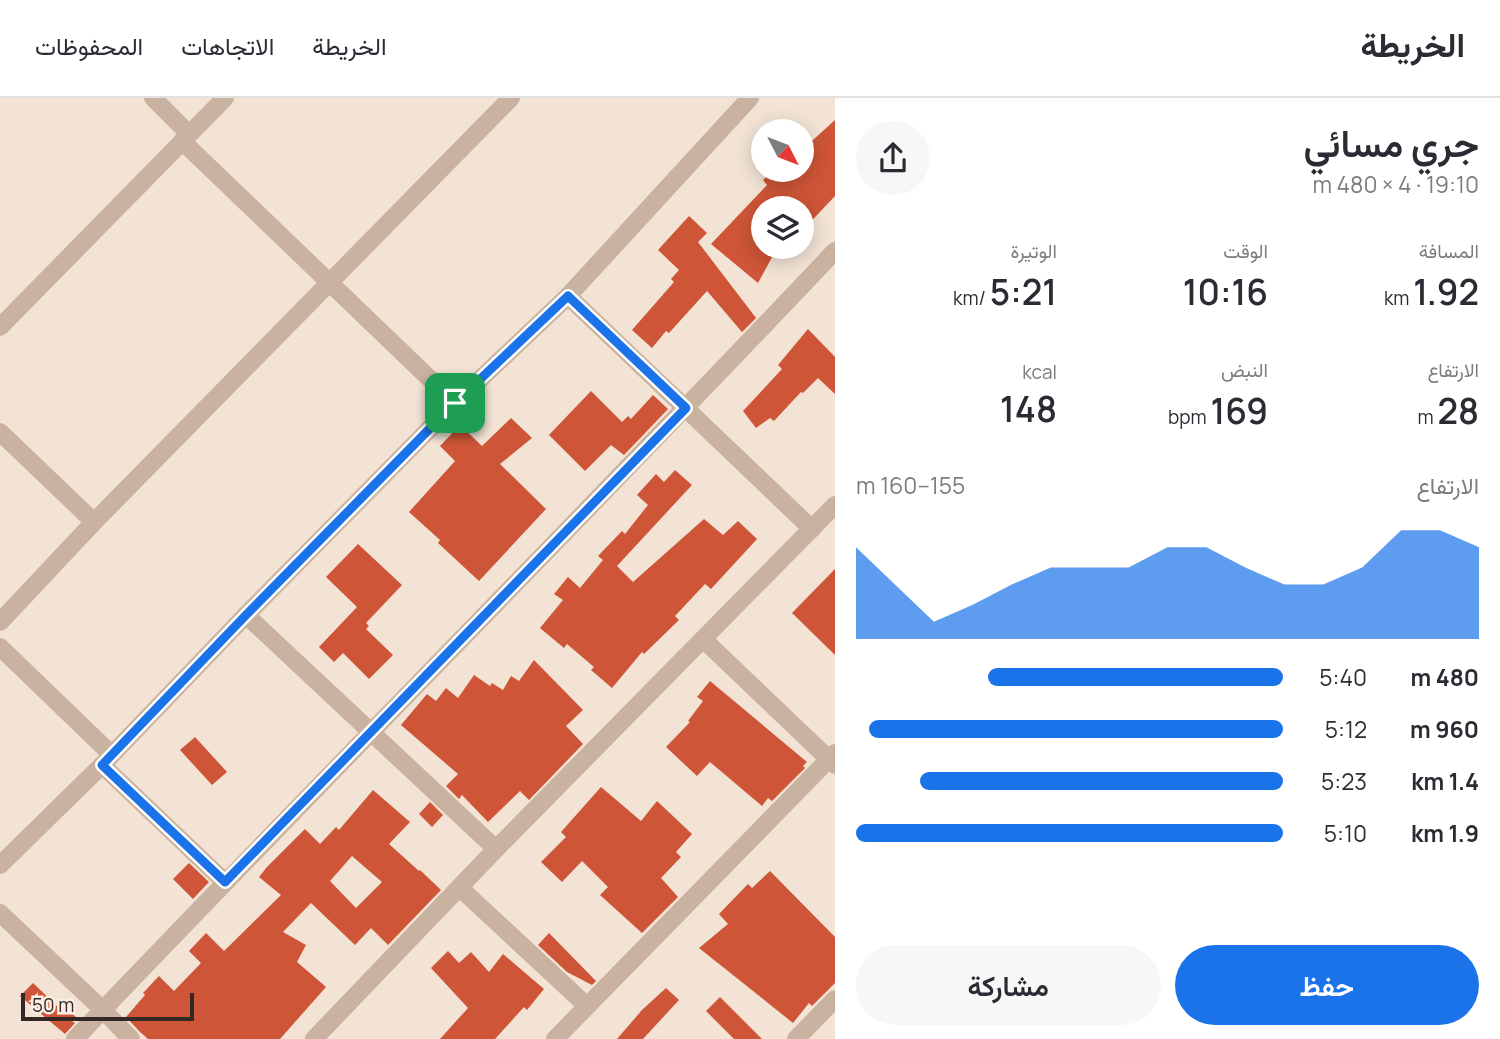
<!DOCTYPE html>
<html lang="ar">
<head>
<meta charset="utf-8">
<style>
  :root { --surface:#fff; --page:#f7f7f7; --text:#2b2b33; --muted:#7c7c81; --line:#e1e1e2; --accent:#1a73e8 }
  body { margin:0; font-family:Manrope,Vazirmatn,sans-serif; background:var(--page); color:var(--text); direction:rtl; height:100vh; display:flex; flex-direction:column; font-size:26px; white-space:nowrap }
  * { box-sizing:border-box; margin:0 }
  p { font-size:23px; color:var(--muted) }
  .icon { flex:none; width:38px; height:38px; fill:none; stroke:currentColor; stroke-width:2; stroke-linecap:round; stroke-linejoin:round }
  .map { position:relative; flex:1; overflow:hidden; direction:ltr }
  .details { display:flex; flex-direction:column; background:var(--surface); width:665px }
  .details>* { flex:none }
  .needle { width:46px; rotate:132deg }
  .controls { position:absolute; left:751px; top:21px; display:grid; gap:14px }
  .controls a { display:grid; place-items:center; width:63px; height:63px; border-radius:50%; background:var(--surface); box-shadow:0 4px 18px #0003; font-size:35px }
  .scale { position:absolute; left:21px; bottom:18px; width:173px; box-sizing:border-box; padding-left:7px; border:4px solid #342824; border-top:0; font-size:19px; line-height:24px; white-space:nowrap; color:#342824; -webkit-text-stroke:5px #faede1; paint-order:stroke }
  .pin { position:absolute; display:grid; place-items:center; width:60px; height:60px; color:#fff; margin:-30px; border-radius:14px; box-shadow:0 4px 10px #0006 }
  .round { display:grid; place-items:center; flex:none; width:74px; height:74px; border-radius:37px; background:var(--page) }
  .head { display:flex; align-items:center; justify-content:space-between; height:119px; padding:0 21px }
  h1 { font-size:38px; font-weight:600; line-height:52px }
  .metrics { display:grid; grid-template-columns:repeat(3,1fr); gap:10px; height:119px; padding:7px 21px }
  .metrics div { display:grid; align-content:center }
  .metrics b { font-size:35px; font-weight:600 }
  .metrics small { font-size:19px; font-weight:400 }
  .metrics p { font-size:19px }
  .chart { height:196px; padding:14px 21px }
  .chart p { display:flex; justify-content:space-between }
  .chart svg { width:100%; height:126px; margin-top:7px; fill:var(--accent); opacity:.7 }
  .primary-button { display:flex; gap:14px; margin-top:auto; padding:14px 21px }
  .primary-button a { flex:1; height:80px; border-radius:42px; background:var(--accent); color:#fff; font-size:28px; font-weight:600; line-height:80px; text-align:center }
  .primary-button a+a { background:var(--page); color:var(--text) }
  ul { padding:0 21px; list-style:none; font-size:23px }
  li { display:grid; grid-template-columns:112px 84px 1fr; align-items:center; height:52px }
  li i { height:18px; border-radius:9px; background:var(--accent) }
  header { display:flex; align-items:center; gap:42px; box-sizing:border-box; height:98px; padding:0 35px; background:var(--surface); border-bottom:2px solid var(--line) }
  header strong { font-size:33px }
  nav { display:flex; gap:38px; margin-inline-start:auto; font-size:24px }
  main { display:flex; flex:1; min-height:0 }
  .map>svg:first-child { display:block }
  .building { fill:#ce5537; fill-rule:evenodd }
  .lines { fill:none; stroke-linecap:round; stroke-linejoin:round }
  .minor { stroke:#cab2a1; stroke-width:18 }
  .tertiary { stroke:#cab2a1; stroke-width:18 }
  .route-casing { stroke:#fff; stroke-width:14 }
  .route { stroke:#1a73e8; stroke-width:9 }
</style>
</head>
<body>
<header>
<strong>الخريطة</strong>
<nav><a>الخريطة</a><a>الاتجاهات</a><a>المحفوظات</a></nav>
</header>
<main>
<section class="details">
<div class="head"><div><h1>جري مسائي</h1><p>19:10 · 4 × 480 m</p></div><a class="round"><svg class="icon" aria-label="share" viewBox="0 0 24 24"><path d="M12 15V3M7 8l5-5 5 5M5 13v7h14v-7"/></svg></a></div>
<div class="metrics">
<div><p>المسافة</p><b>1.92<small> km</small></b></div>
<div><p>الوقت</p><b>10:16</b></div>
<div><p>الوتيرة</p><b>5:21<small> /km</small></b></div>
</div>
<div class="metrics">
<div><p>الارتفاع</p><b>28<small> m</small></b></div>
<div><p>النبض</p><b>169<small> bpm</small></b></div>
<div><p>kcal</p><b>148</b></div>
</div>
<div class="chart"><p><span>الارتفاع</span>155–160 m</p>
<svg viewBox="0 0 160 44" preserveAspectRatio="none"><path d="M0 44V12L10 25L20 38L30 32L40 25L50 19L60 19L70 19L80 12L90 12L100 19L110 25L120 25L130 19L140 6L150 6L160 12V44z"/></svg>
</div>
<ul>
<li><b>480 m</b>5:40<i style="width:69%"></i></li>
<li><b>960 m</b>5:12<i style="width:97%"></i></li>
<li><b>1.4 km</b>5:23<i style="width:85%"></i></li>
<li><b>1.9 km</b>5:10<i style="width:100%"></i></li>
</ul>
<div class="primary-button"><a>حفظ</a><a>مشاركة</a></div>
</section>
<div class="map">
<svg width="835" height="941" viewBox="0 0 835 941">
  <rect width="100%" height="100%" fill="#f2e3d5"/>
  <g class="building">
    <path d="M835,22v76l-33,35v-23h-39v39l14,1 -19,35 -47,-39 56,-59 -4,-5 11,-10h28v-20z"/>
    <path d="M689,118l18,17 -9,9 58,76 -14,14 -35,-41 -38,42 -3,-2 -14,17 -20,-18 42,-48 -3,-3 8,-9 -21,-20z"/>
    <path d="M808,231l27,28v37l-17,-16 -15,15 -2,-1 -27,29 -4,-3 -14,10 -13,-17 39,-42 -4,-4z"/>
    <path d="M591,293l31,31 6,-6 3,3 22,-24 15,14 -44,46 -13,-10 -26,26 -36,-36z"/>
    <path d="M511,320l21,20 -32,26 46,45 -67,72 -41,-38 2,-3 -31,-28 46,-51 -15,-15 20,-21 22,21z"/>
    <path d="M675,372l17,15 -75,81 16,16 71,-63 19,16 15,-14 19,18 -46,50 -6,-5 -30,32 4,4 -35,34 -2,-2 -30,36 -21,-18 3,-3 -27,-23 -3,4 -24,-20 23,-28 -9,-6 14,-17 12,11 23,-28 -5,-4 24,-25 3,3 23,-29 -11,-10 19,-21 8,8z"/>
    <path d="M358,446l44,41 -36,38 3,3 -3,3 27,26 -24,24 -26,-26 -9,9 -15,-15 38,-40 -31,-30z"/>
    <path d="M835,471v86l-43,-42z"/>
    <path d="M534,562l49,50 -17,16 17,18 -54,56 -9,-9 -32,31 -26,-27 -3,4 -13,-13 12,-12 -57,-49 26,-31 9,7 10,-13 12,10 16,-23 16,11 2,-3 11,7 8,-14 8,5z"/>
    <path d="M710,583l97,81 -4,4 2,2 -33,33 -4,-3 -6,8 -52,-44 -13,14 -31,-29 24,-25 -2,-1 15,-20 -6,-4z"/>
    <path d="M195,639l32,35 -15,13 -32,-35z"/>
    <path d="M601,689l40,34 16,-20 35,33 -16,18 5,5 -20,21 17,19 -36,36 -42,-38 8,-8 -26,-26 -20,21 -21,-20 25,-25 -5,-5z"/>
    <path d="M373,692l37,32 -21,22 30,27 1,-1 21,20 -53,55 -17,-17 -16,17 -44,-42 -28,29 23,13 -9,17 29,25 -46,52h-132l-8,-7 -14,-15 19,-22 -2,-2 16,-17 15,15 27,-28 -12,-12 17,-18 18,18 57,-56 -22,-18 8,-10 38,-38 15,15 16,-17 3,3zM352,758l30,26 -26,26 -26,-27z"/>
    <path d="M430,704l13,13 -11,12 -13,-13z"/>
    <path d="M189,765l20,19 -16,17 -20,-20z"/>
    <path d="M770,773l65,66v46l-23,23 -3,-3 -16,20 -94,-75 29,-24 -9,-10 29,-30 4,4z"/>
    <path d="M549,835l47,48 -4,4 -25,-13 -29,-27z"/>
    <path d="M448,853l11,12 12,-11 18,20 14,-18 41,35 -17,21 -3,-3 -29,32h-55l28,-31 -37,-40z"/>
    <path d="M33,885l24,23 3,-3 16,14 -4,4 3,2 -10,11 -45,-38z"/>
    <path d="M666,890l13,12 -36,39h-26l25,-29z"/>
    <path d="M720,899l42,42h-28l-28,-28z"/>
  </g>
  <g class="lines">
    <g class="minor">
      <path d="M153,0l36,36"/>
      <path d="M182,43l273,262"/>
      <path d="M568,198l244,233"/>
      <path d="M0,334l94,90"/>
      <path d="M246,517l250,234"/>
      <path d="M0,524l94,-100 417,-424"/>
      <path d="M704,542l131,125"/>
      <path d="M0,549l111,107"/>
      <path d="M102,667l123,117"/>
      <path d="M0,767l102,-100 144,-150 209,-212 113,-107 182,-198"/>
      <path d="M460,790l127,118"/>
      <path d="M0,815l103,97 28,29"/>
      <path d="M75,941c252,-264 509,-523 760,-788"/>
      <path d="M314,941l182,-190 339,-344"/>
      <path d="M555,941l280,-286"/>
      <path d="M796,941l39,-40"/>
    </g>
    <path class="tertiary" d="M0,229l225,-229"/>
  </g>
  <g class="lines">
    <g class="route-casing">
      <path id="route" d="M568,198l118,112 -461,474 -123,-117 144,-150 209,-212z"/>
    </g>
    <use href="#route" class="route"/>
  </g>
</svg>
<div class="controls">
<a><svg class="needle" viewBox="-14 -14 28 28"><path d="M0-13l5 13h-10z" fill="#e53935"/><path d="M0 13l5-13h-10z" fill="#7c7c81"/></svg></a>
<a><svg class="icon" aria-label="layers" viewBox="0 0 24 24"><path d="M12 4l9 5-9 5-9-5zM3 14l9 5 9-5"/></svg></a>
</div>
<div class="scale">50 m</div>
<div class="pin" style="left:455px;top:305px;background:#1e9e55"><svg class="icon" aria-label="arrive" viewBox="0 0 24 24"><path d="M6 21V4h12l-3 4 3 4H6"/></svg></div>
</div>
</main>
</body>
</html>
